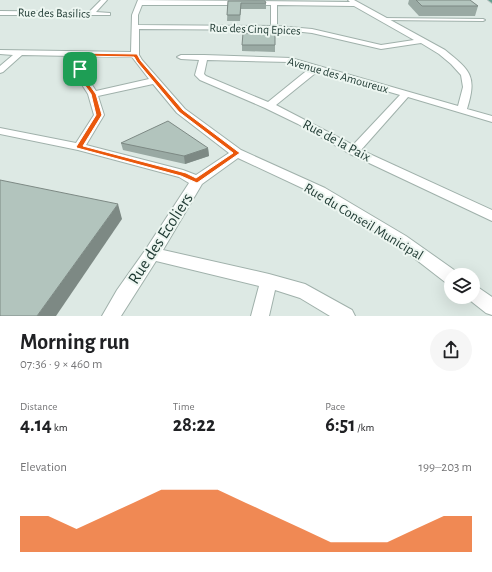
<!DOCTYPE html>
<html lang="en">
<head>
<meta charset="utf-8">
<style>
  :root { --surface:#fff; --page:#f6f6f6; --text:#202124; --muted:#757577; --accent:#ea580c }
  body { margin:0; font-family:"Alegreya Sans",sans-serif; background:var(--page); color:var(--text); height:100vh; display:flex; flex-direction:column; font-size:15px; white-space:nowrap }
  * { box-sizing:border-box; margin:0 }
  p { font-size:13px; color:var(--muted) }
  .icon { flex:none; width:22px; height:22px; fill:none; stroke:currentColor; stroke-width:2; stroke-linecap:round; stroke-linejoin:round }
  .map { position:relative; height:316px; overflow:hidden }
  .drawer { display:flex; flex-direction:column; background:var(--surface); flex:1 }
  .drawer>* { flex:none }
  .tools { position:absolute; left:444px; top:268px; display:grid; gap:8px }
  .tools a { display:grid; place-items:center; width:36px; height:36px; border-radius:50%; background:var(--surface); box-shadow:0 4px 16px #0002; font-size:20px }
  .pin { position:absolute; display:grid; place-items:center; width:34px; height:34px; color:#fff; margin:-17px; border-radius:8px; box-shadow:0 2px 6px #0006 }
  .round { display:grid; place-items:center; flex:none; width:42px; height:42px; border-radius:21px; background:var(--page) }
  .headline { display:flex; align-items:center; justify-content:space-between; height:68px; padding:0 20px }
  h1 { font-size:22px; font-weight:700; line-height:30px }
  .figures { display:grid; grid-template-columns:repeat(3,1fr); gap:6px; height:68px; padding:4px 20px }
  .figures div { display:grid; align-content:center }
  .figures b { font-size:20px; font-weight:700 }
  .figures small { font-size:11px; font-weight:400 }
  .figures p { font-size:11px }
  .chart { height:112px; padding:8px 20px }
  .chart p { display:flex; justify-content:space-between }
  .chart svg { width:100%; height:72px; margin-top:4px; fill:var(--accent); opacity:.7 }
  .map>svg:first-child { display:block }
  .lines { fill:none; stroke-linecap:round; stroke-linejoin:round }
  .lane-casing { stroke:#a0b1ab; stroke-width:2 }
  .street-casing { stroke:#a0b1ab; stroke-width:2 }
  .primary-casing { stroke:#bcc4c2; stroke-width:2 }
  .lane { fill:#fff; fill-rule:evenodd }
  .street { fill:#fff; fill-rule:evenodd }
  .primary { fill:#60a090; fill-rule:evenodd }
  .wall { fill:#99a9a3 }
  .shaded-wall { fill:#7d8984 }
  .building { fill:#b2c4bd; stroke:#7d8984 }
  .route { fill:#ea580c; stroke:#fff; fill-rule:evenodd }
  .labels { text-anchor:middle; stroke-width:4; stroke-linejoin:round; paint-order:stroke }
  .far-street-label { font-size:12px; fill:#1e3932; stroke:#edf6f1 }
  .street-label { font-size:14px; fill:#1e3932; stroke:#edf6f1 }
  .near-street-label { font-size:17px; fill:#1e3932; stroke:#edf6f1 }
</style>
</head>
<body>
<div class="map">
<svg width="492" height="316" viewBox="0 0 492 316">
  <rect width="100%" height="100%" fill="#dde9e4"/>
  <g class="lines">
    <g class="lane-casing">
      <path id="lane" d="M381,18l102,1 2,1 -2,1 -101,-1h-1z"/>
    </g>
    <g class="street-casing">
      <g id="street">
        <path d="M101,0h6l-11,12 14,1v2h-110v-4l89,1z"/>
        <path d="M138,0l212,2 -2,-2h6l91,50c26,21 32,26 22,59l25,7v6l-84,-25 -47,53 131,60v11l-142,-67 -52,-30 -33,-16 -65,-28 -5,-5 4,-15 -18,-1 -4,-2 4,-2h23l87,3 167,48 5,-19 -2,-12 -10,-11 -12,-10 -18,-11 -40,6 -69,-16 -28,-3 -145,-1v26l3,5 43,49 56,41 84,38 81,48 51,36 1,3h-7v9l-6,-2 -49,-38 -81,-50 -77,-36 -36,26 -39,66 106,24 36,10 47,26 3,6h-25l-30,-18 -25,-8 -6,26h-18l8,-30 -103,-25 -35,55h-19l15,-26 29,-41 43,-66 -10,-6 -101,-27 -78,-16v-6l76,15 18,-28 -6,-21 -9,-14 -6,-24 -51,-1 -19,17 -3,1v-7l13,-11 -13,-1v-4l131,2 1,-37zM142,5h129v21l-133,-1v-10zM277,5l77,1 60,34 -33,5 -69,-16 -35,-3zM81,56l51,1 17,22 -53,12 -7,-11zM207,60l83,2 20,6 -42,34 -62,-26 -2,-2zM318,71l82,24 -47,50 -77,-40zM153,84l24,29 52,40 -33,22 -13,-5 -97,-25 18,-30 -6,-19z"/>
        <path d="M473,285l6,3 13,9v18l-6,-2 -19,-15 -1,-1h7z"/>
      </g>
    </g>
    <g class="primary-casing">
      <path id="primary" d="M488,0h4v3z"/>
    </g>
    <use href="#lane" class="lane"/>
    <use href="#street" class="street"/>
    <use href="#primary" class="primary"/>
  </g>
  <g class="wall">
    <path d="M409,0h61l8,6 -3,10h-56l-11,-12z"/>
    <path d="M228,1l38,2v6h-25l-1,12h-13z"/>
    <path d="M275,34v18l-33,-1v-6z"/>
    <path d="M121,143l87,5 1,8 -24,8 -62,-14z"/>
  </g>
  <g class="shaded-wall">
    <path d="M208,148l1,8 -24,8 -1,-8z"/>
    <path d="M118,204l4,15 -66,97h-19z"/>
  </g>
  <g class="building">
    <path d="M416,0h54l8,6h-56z"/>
    <path d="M228,1h37l1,2h-25l-1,12h-13z"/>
    <path d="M243,33l32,1v11h-33z"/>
    <path d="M168,121l40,27 -24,8 -63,-13z"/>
    <path d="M0,180l118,24 -81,112h-37z"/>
  </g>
  <path class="route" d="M75,54l2,-1 60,1 4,7 42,49 57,43 -43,30 -16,-7 -104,-28 -1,-1 20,-32 -5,-21 -10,-14zM80,56l54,1 3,5 42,50 54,41 -37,25 -10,-5 -103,-27 19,-31 -6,-21 -10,-14z"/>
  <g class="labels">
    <g class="far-street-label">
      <text transform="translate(54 13) rotate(1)" y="4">Rue des Basilics</text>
      <text transform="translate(255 29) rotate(2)" y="4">Rue des Cinq Epices</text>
      <text transform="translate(338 75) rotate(16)" y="4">Avenue des Amoureux</text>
    </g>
    <g class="street-label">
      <text transform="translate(337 140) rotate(28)" y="5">Rue de la Paix</text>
      <text transform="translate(364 221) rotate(31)" y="5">Rue du Conseil Municipal</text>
    </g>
    <g class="near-street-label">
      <text transform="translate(160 238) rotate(-57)" y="6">Rue des Ecoliers</text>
    </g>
  </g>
</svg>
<div class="tools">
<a><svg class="icon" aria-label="layers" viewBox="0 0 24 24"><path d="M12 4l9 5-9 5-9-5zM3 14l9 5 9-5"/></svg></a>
</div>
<div class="pin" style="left:80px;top:69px;background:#1e9e55"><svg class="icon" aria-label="arrive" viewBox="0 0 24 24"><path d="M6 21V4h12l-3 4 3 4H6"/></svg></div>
</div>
<section class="drawer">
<div class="headline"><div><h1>Morning run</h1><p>07:36 · 9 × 460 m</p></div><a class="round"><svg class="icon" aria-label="share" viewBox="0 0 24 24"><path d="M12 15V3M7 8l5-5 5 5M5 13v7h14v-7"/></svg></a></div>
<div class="figures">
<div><p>Distance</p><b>4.14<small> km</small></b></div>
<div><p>Time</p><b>28:22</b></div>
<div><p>Pace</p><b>6:51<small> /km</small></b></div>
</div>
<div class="chart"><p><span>Elevation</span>199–203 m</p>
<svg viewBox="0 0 160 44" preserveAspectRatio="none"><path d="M0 44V22L10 22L20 30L30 22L40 14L50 6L60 6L70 6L80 14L90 22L100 30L110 38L120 38L130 38L140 30L150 22L160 22V44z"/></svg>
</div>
</section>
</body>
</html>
